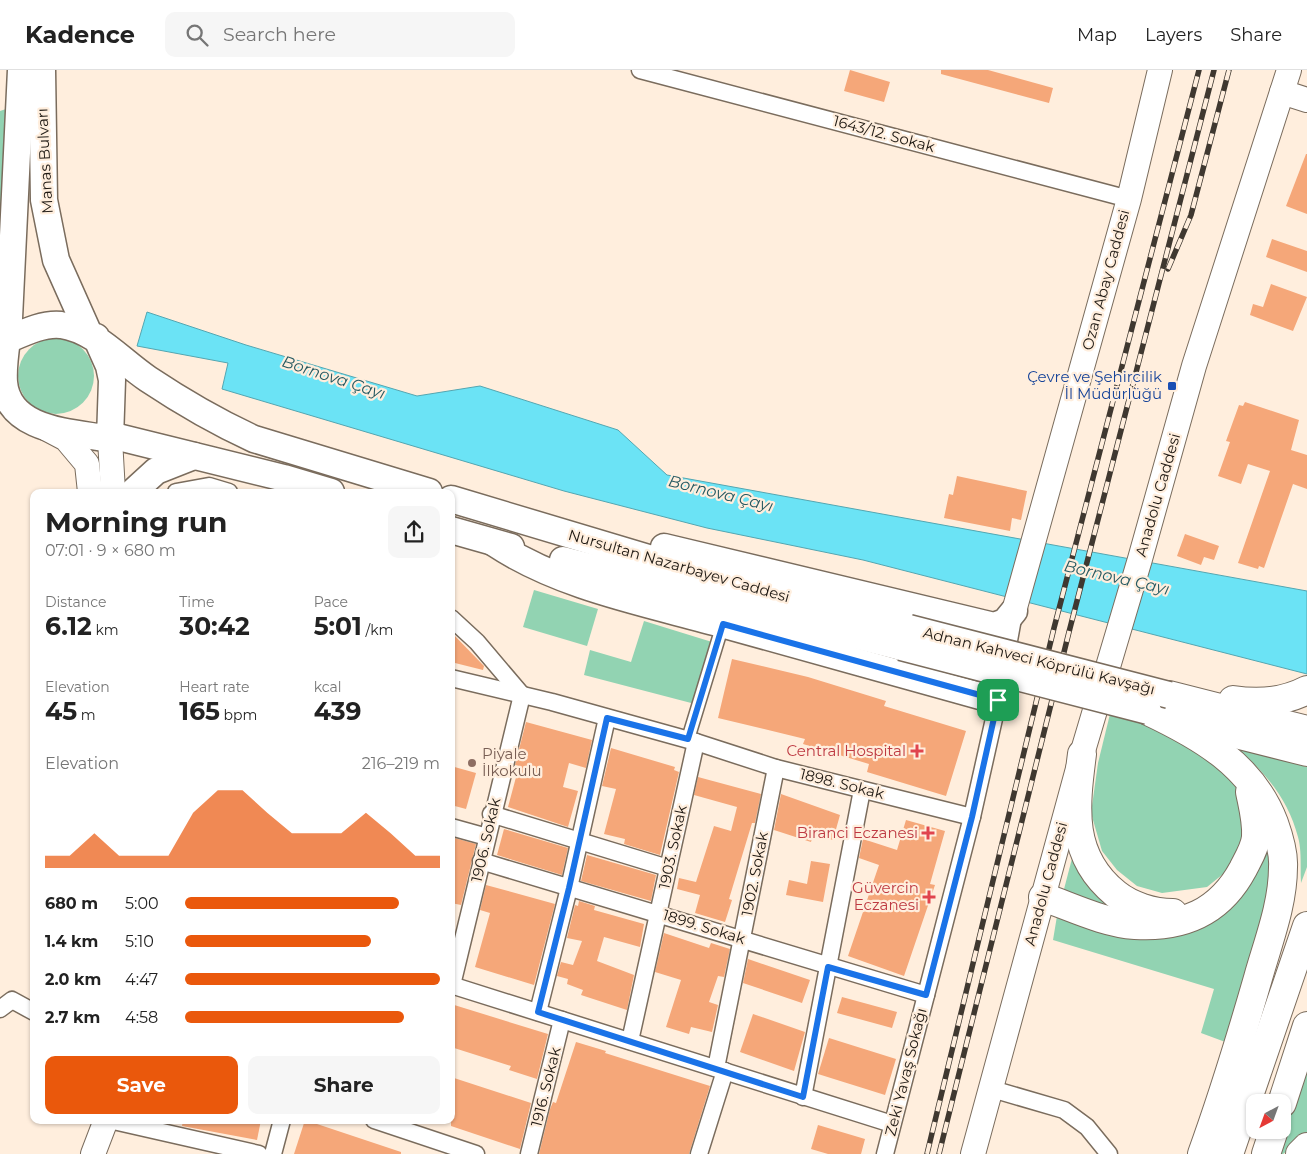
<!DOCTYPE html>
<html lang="en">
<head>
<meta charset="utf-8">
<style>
  :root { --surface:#fff; --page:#f6f6f6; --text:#222; --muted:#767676; --line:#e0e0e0; --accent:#ea580c }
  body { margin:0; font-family:Montserrat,sans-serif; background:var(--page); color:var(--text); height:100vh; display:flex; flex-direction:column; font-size:19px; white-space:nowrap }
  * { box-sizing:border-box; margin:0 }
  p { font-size:16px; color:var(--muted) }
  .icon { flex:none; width:28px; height:28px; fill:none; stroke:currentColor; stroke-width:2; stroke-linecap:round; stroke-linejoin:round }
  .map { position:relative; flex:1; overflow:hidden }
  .details { position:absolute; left:30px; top:419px; width:425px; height:635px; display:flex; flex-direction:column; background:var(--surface); border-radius:10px; box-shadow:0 1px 4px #0004 }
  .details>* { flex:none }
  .needle { width:32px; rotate:221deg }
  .fabs { position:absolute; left:1246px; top:1024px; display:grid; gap:10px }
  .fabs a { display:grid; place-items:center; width:45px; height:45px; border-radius:10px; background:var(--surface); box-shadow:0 1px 4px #0004; font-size:25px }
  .pin { position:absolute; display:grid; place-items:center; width:42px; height:42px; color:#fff; margin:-21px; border-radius:10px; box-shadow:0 2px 8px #0006 }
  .round { display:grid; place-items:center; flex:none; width:52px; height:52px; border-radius:10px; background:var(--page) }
  .summary { display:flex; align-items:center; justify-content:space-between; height:85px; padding:0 15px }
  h1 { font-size:28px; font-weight:700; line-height:38px }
  .figures { display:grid; grid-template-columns:repeat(3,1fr); gap:8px; height:85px; padding:5px 15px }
  .figures div { display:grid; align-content:center }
  .figures b { font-size:25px; font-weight:700 }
  .figures small { font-size:14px; font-weight:400 }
  .figures p { font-size:14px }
  .chart { height:140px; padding:10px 15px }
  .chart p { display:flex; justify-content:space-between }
  .chart svg { width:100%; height:90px; margin-top:5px; fill:var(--accent); opacity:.7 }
  .cta { display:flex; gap:10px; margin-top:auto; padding:10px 15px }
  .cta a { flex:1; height:58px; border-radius:10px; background:var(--accent); color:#fff; font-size:20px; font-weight:700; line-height:58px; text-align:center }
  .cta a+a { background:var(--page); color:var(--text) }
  ul { padding:0 15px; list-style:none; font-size:16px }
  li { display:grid; grid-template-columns:80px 60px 1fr; align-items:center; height:38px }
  li i { height:12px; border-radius:6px; background:var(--accent) }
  header { display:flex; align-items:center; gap:30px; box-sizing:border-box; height:70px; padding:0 25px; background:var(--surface); border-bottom:1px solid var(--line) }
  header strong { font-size:24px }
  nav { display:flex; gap:28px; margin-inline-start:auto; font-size:18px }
  .search { width:350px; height:45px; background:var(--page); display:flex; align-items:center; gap:12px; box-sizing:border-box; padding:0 18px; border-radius:10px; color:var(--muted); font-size:19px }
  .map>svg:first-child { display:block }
  .green { fill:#92d3b2 }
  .water { fill:#6be3f5; stroke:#54a6b1 }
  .building { fill:#f5a779 }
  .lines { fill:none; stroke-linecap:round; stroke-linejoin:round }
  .pedestrian-casing { stroke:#7a6c5d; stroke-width:15 }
  .minor-casing { stroke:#7a6c5d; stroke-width:19 }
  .secondary-casing { stroke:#7a6c5d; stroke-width:26 }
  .primary-casing { stroke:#7a6c5d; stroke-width:29 }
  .trunk-casing { stroke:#7a6c5d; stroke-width:30 }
  .pedestrian { stroke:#fff; stroke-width:12 }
  .minor { stroke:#fff; stroke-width:16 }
  .secondary { stroke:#fff; stroke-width:24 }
  .primary { stroke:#fff; stroke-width:26 }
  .trunk { stroke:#fff; stroke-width:28 }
  .rail-casing { stroke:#3f3830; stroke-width:5.5 }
  .rail { stroke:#fed; stroke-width:4; stroke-dasharray:11; stroke-linecap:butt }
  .primary-bridge-casing { stroke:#7a6c5d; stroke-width:29; stroke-linecap:butt }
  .primary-bridge { stroke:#fff; stroke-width:26 }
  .route-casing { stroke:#fff; stroke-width:10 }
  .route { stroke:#1a73e8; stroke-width:6 }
  .transit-dot { fill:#1a4fb4; stroke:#fed; stroke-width:2 }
  .health-dot { fill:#e0444e; stroke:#fed; stroke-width:2 }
  .education-dot { fill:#8d6e63; stroke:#fed; stroke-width:2 }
  .labels { text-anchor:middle; stroke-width:4.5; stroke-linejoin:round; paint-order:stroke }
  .street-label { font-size:15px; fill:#1e1812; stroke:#fed }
  .transit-label { font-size:15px; fill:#164399; stroke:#fed; text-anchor:end }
  .health-label { font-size:15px; fill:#be3a42; stroke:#fed; text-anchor:end }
  .education-label { font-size:15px; fill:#785e54; stroke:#fed; text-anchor:start }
  .water-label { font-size:16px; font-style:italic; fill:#265961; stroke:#fed }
</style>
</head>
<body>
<header>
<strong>Kadence</strong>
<div class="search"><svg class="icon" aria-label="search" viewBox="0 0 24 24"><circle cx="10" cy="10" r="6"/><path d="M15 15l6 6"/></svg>Search here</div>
<nav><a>Map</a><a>Layers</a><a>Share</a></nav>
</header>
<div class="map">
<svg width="1307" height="1084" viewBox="0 0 1307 1084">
  <rect width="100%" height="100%" fill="#fed"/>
  <g class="green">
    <path d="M6,39l-2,96 -4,53v-147z"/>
    <circle cx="56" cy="306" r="38"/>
    <path d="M534,520l64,19 -11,37 -64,-19z"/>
    <path d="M644,551l68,21 -17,62 -111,-29 6,-25 41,12z"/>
    <path d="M1110,644l83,25 33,28 13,23 7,31 -3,27 -15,22 -21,17 -45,6 -25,-7 -20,-16 -15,-19 -11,-38 7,-50z"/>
    <path d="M1235,677l72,20v100l-6,16c-1,-15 1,-32 -3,-46 -10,-39 -34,-66 -63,-90z"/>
    <path d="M1270,765l3,53 -45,155 -27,-10 13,-44 -161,-49 5,-30 165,2c30,-29 35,-36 47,-77z"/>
    <path d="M1075,777l56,64 -68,-18z"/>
    <path d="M1307,991v76l-24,17h-8z"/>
  </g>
  <path class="water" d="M147,242l99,33 171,51 63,-10 138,44 49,45 640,116v83l-444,-114 -156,-32 -143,-37 -342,-102 6,-26 -91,-17z"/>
  <g class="building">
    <path d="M850,0l40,12 -6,20 -40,-11z"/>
    <path d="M941,0h47l65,18 -4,15 -108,-29z"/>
    <path d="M1306,84h1v60l-21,-8z"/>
    <path d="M1272,169l35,12v21l-41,-15z"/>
    <path d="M1271,214l36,13 -14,34 -43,-16 3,-11 10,3z"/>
    <path d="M1245,332l54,18 -8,30 16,5v34l-14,-5 -29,84 -5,-2 -1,3 -20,-6 32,-92 -22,-7 -7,20 -23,-8 12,-34 -4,-1 13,-36 4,1z"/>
    <path d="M957,406l70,15 -6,29 -9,-2 -2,13 -66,-13 5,-24 4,1z"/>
    <path d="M1185,464l34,12 -5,14 -10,-3 -3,8 -24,-9z"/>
    <path d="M451,562l33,34 -1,4 -32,-8z"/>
    <path d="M732,589l76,18 78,24 -2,5 82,25 -20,65 -79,-24 2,-8 -66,-20 2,-5 -87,-21z"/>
    <path d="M526,652l66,18 -6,28 -17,-5 -6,24 15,4 -10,36 -60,-20 11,-41 -4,-1z"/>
    <path d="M611,678l64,19 -1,3 5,2 -19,83 -36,-11 1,-5 -21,-5 12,-45 -14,-3z"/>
    <path d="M451,696l25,7 -10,36 -15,-4z"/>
    <path d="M698,707l63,17 -6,29h-3l-23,76 3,1 -7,22 -30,-9 5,-18 -23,-6 2,-11 17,4 18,-56 17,5 6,-24 -43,-12z"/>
    <path d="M781,724l59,21 -7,25 -20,-6 -2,8 -37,-12z"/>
    <path d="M906,750l39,11 -15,53 5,1 -31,91 -56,-20 31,-91 -20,-7 4,-19 34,11z"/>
    <path d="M504,759l64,19 -6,27 -65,-20z"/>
    <path d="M451,767l25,7 -15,61 -10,-2z"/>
    <path d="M587,785l69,20 -5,26 -70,-20z"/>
    <path d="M811,791l19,3 -7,38 -37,-7 3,-15 18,4z"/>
    <path d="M486,815l69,19 -21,81 -59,-18 15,-54 -10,-3z"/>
    <path d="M579,831l16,5 -1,4 50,14 -4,23 -36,-10 -7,24 37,14 -7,35 -46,-15 2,-5 -16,-6 1,-5 -11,-3 4,-14 12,3 9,-24 -15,-3 8,-33 3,1z"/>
    <path d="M664,863l45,15 2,-5 19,6 -6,28 -6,-1 -9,26 9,3 -6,27 -21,-5 -2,7 -23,-7 15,-47 -26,-8z"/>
    <path d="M748,889l62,21 -8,23 -59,-20z"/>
    <path d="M842,927l55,15 -5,16 -55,-15z"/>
    <path d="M451,934l97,30 -11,45 -28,-9 2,-4 -60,-19z"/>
    <path d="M753,944l52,18 -11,39 -54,-19z"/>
    <path d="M829,968l67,21 -11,36 -67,-21z"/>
    <path d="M576,972l30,9 -1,2 105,33 -21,68h-150l11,-45 3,-7 3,1z"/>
    <path d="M451,1007l80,26 -11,46 -69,-23z"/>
    <path d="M183,1050h78l-4,20 -75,-14z"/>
    <path d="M305,1050l96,32v2h-107z"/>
    <path d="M818,1055l47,14 -4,15h-33l-17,-5z"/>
  </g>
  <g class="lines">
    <g class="pedestrian-casing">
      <path id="pedestrian" d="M688,669l35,-115"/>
    </g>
    <g class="minor-casing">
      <g id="minor">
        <path d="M640,0l489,129"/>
        <path d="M176,422l33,-6 20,6"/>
        <path d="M451,548l26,24 45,53 -70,290"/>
        <path d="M451,608l101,24 144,40 80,26 196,49"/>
        <path d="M491,744l177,54"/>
        <path d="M451,757l36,10"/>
        <path d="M481,791l445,134"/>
        <path d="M451,915l441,139"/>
        <path d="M0,939l12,-9 22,12"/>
        <path d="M538,942l31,-124 38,-170"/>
        <path d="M630,971l66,-299"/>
        <path d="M716,998l60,-300"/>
        <path d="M992,1019l72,21 23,17 22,27"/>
        <path d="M803,1027l59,-307"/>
        <path d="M109,1050l150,34"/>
        <path d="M374,1050l102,34"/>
        <path d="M273,1084l9,-34"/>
        <path d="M529,1084l33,-134"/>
        <path d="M699,1084l26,-83"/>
        <path d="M885,1084l87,-337 26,-116 16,-88"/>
      </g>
    </g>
    <g class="secondary-casing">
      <g id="secondary">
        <path d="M1282,22l25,8"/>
        <path d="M47,359l19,10 21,25 3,28"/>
        <path d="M110,369l3,53"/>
        <path d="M1014,541l115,-412 31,-129"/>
        <path d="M93,1084l13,-34"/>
        <path d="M973,1084l109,-400 58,-195 54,-193 95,-296"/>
      </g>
    </g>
    <g class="primary-casing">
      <g id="primary">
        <path d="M42,0l2,130 12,60 33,74"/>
        <path d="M96,267l13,29 3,14 -2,59c-37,-7 -102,-7 -106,-57 -1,-14 1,-28 3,-42 16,-7 36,-17 54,-15 34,5 59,35 87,54 33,22 69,43 106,60l175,53"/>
        <path d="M8,269l13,-269"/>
        <path d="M110,365l174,43 47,14"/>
        <path d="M133,422l23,-21 38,-15"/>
        <path d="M451,429l294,88 164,41"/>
        <path d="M451,460l60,17"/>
        <path d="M494,473c68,45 153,60 231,82 91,25 182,51 273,76"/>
        <path d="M664,477l330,79 11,-4 9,-11"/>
        <path d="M563,490l338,87"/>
      </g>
    </g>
    <g class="trunk-casing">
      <g id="trunk">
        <path d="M1169,625l138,35"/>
        <path d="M1233,630c26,4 51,2 74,-10"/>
        <path d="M1148,641c53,25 104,54 126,112 5,14 10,30 9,44 0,38 -15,75 -25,111 -17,59 -35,118 -56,176"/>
        <path d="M1188,652l119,30"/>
        <path d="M1082,684c-7,54 -13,102 34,140 15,12 37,19 57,19"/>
        <path d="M1043,827c29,10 61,26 92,28 48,3 85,-13 108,-56 5,-10 12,-21 13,-32 1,-16 -3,-30 -6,-45"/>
        <path d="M1282,1033l25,-77"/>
        <path d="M1229,1084l78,-228"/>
        <path d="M1266,1084l8,-24"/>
        <path d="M1300,1084l7,-7"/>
      </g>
    </g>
    <use href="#pedestrian" class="pedestrian"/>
    <use href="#minor" class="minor"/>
    <use href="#secondary" class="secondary"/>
    <use href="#primary" class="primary"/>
    <use href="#trunk" class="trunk"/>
    <g class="rail-casing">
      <g id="rail">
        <path d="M1168,199l23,-54 38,-145"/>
        <path d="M927,1084l127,-526 145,-558"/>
        <path d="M939,1084l130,-522 145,-562"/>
      </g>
    </g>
    <use href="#rail" class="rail"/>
    <g class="primary-bridge-casing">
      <g id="primary-bridge">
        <path d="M909,558l260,67"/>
        <path d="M901,577l247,64"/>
      </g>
    </g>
    <use href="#primary-bridge" class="primary-bridge"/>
  </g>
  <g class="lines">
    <g class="route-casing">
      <path id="route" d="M723,554l275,76 -26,117 -46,178 -98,-28 -25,130 -265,-85 31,-124 38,-170 81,21z"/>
    </g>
    <use href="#route" class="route"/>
  </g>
  <rect class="transit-dot" x="1167" y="311" width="10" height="10" rx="2.5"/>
  <g class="health-dot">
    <path d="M914.5 673.5h5v5h5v5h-5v5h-5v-5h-5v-5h5z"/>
    <path d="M925.5 755.5h5v5h5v5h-5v5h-5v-5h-5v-5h5z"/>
    <path d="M926.5 819.5h5v5h5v5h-5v5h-5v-5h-5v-5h5z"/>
  </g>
  <circle class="education-dot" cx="472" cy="693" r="5"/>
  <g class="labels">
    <g class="street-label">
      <text transform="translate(884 64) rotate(15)" y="5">1643/12. Sokak</text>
      <text transform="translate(45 91) rotate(-93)" y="5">Manas Bulvarı</text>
      <text transform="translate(1106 210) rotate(-75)" y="5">Ozan Abay Caddesi</text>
      <text transform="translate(1158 425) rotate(-74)" y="5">Anadolu Caddesi</text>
      <text transform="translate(679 496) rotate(16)" y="5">Nursultan Nazarbayev Caddesi</text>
      <text transform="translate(1039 591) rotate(14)" y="5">Adnan Kahveci Köprülü Kavşağı</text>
      <text transform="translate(842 714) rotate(14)" y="5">1898. Sokak</text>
      <text transform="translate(486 770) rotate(-77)" y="5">1906. Sokak</text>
      <text transform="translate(673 777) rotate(-78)" y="5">1903. Sokak</text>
      <text transform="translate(755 804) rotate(-79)" y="5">1902. Sokak</text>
      <text transform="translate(1046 814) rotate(-75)" y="5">Anadolu Caddesi</text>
      <text transform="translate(704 857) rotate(17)" y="5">1899. Sokak</text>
      <text transform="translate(906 1002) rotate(-76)" y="5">Zeki Yavaş Sokağı</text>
      <text transform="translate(546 1017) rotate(-76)" y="5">1916. Sokak</text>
    </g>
    <g class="transit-label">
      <text x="1162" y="312">Çevre ve Şehircilik<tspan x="1162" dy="17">İl Müdürlüğü</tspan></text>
    </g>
    <g class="health-label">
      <text x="906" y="686">Central Hospital</text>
      <text x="918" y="768">Biranci Eczanesi</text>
      <text x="919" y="823">Güvercin<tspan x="919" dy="17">Eczanesi</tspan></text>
    </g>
    <g class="education-label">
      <text x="482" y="689">Piyale<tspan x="482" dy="17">İlkokulu</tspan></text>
    </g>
    <g class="water-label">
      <text transform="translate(334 307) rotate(18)" y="6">Bornova Çayı</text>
      <text transform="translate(721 423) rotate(14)" y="6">Bornova Çayı</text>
      <text transform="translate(1117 507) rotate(13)" y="6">Bornova Çayı</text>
    </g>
  </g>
</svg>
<div class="fabs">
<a><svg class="needle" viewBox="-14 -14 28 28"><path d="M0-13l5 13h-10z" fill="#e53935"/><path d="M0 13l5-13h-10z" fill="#767676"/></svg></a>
</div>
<div class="pin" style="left:998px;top:630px;background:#1e9e55"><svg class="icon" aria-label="arrive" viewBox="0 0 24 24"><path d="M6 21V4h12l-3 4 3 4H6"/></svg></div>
<section class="details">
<div class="summary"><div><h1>Morning run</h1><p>07:01 · 9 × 680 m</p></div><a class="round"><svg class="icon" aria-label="share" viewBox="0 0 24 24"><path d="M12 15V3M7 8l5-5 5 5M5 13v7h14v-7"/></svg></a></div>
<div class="figures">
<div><p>Distance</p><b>6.12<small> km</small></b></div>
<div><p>Time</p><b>30:42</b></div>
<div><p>Pace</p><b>5:01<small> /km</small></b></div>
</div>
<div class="figures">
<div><p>Elevation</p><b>45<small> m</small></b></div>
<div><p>Heart rate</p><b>165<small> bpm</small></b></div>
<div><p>kcal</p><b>439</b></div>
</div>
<div class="chart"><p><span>Elevation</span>216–219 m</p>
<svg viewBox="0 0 160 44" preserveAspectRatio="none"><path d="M0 44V38L10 38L20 27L30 38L40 38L50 38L60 17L70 6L80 6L90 17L100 27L110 27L120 27L130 17L140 27L150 38L160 38V44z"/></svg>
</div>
<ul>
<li><b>680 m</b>5:00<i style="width:84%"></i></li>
<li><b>1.4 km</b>5:10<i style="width:73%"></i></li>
<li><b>2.0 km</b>4:47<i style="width:100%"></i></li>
<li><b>2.7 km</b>4:58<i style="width:86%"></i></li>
</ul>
<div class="cta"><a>Save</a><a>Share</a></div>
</section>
</div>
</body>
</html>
